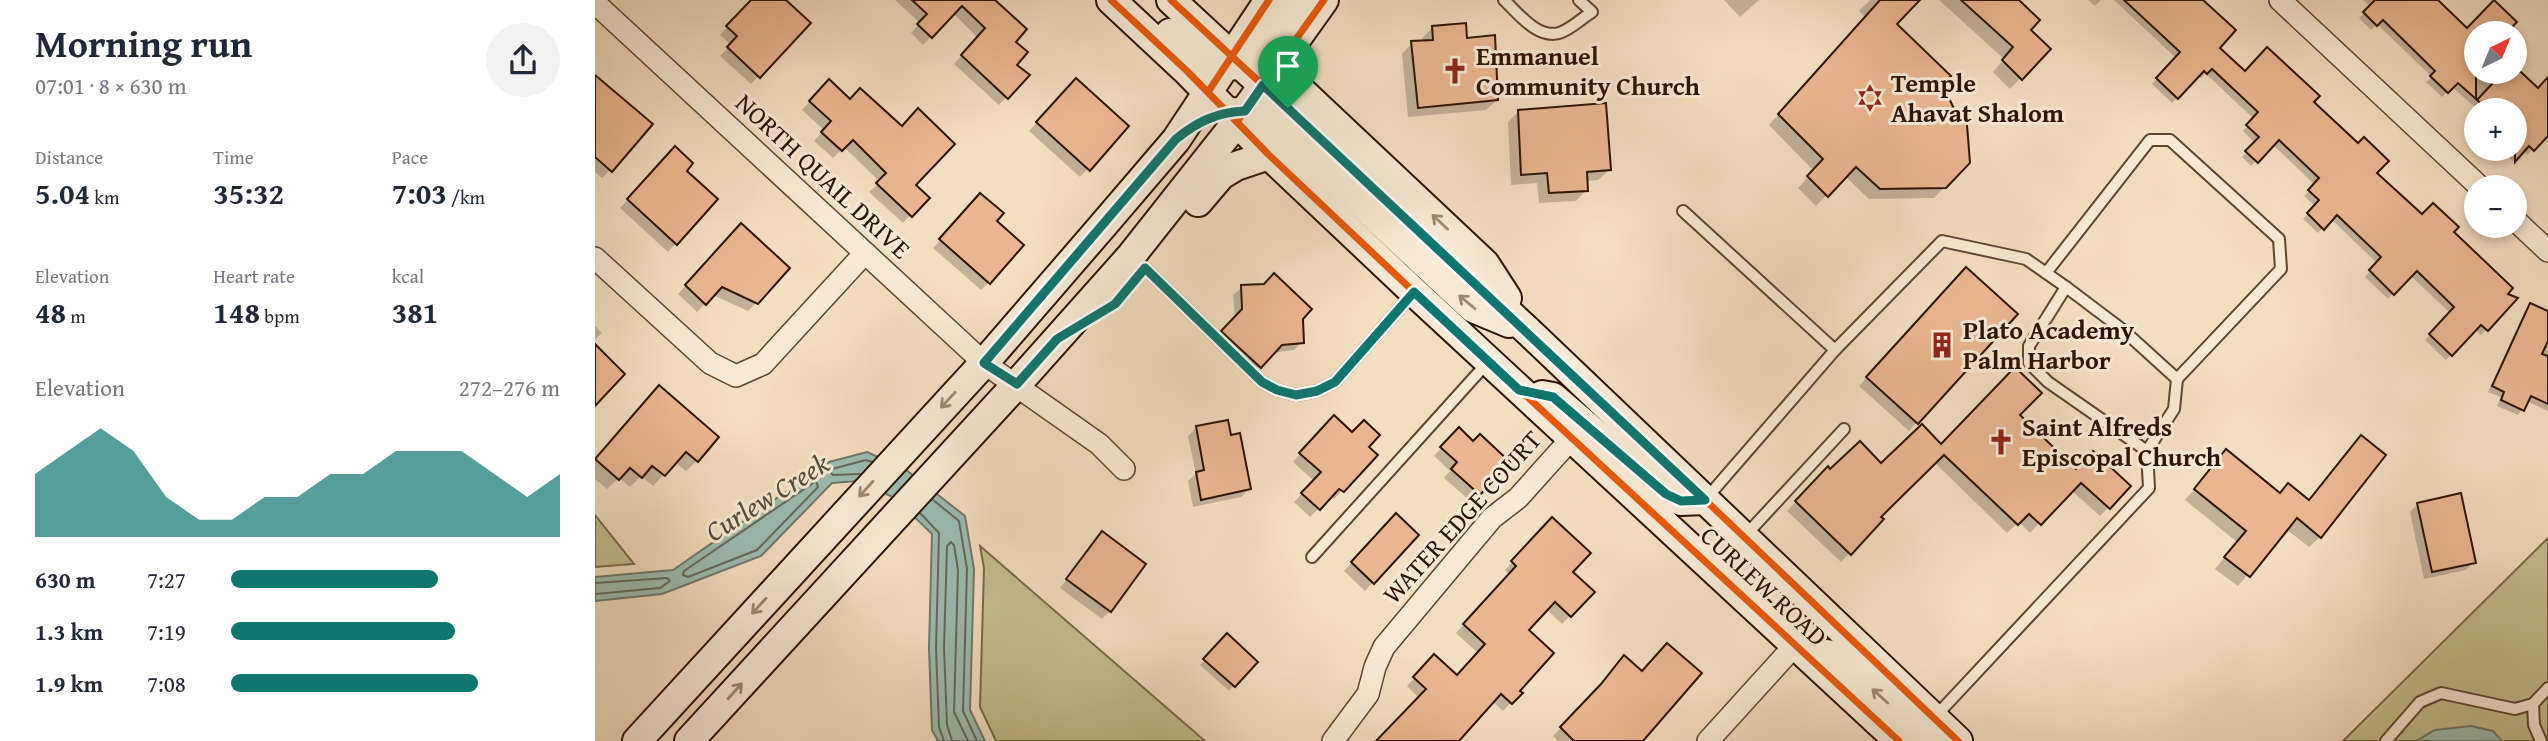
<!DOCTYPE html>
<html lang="en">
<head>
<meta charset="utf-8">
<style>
  :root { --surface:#fff; --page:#f2f2f3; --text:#1f2937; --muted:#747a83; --accent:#0f766e }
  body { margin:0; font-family:"Gentium Book Plus",serif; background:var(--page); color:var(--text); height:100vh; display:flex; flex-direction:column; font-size:26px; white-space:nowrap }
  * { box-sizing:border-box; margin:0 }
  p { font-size:23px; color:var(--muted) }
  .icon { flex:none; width:38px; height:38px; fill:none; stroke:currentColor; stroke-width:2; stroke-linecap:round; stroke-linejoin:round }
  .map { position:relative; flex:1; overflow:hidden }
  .details { display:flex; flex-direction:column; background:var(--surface); width:595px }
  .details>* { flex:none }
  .needle { width:46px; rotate:43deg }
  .controls { position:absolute; left:1869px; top:21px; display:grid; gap:14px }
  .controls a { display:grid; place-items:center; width:63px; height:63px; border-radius:50%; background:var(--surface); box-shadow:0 4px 10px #0003; font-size:35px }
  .pin { position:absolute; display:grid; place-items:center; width:60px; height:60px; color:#fff; margin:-72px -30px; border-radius:50% 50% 50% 0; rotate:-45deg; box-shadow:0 0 7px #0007 }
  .pin .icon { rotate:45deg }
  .round { display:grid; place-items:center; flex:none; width:74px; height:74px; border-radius:37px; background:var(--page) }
  .head { display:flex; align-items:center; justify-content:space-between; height:119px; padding:0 35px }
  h1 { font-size:38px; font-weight:800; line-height:52px }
  .stats { display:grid; grid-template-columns:repeat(3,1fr); gap:10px; height:119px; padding:7px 35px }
  .stats div { display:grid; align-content:center }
  .stats b { font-size:30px; font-weight:800 }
  .stats small { font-size:19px; font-weight:400 }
  .stats p { font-size:19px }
  .chart { height:196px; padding:14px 35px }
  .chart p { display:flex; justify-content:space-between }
  .chart svg { width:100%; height:126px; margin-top:7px; fill:var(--accent); opacity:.7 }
  ul { padding:0 35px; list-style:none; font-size:23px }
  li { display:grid; grid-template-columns:112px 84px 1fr; align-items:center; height:52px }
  li i { height:18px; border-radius:9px; background:var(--accent) }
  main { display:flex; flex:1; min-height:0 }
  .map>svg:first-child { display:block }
  .green { fill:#c2bf8d; stroke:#786948; stroke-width:2 }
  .water { fill:#9bbcb1; stroke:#6f786b; stroke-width:2 }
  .shadow { fill:#0003 }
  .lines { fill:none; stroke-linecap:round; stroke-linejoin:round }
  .shore { stroke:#64685a; stroke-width:2 }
  .building { fill:#eab68f; stroke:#2d1303; stroke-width:2 }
  .service-casing { stroke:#5e4632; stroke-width:14 }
  .minor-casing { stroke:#5e4632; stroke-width:24 }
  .secondary-casing { stroke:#2d1303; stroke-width:32 }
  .service { stroke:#f7ead5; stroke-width:10 }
  .minor { stroke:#f7ead5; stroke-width:21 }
  .secondary { stroke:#f7ead5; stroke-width:28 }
  .cycleway-casing { stroke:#f7ead5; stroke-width:11 }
  .cycleway { stroke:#e8590c; stroke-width:7 }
  .oneway { stroke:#9c8976 }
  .route-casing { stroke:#fff; stroke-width:14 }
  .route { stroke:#0f766e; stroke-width:9 }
  .labels { text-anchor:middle; stroke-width:6; stroke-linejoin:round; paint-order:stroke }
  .poi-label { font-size:26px; font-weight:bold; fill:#2d1303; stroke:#f7ead5; text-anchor:start }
  .street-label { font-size:26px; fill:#2d1303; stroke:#f7ead5 }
  .water-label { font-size:28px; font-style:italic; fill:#544e40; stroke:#f7ead5 }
</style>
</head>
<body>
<main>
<section class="details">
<div class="head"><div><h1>Morning run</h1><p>07:01 · 8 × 630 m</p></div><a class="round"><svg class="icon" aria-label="share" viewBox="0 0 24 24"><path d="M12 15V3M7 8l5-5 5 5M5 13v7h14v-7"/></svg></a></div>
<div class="stats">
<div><p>Distance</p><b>5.04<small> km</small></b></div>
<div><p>Time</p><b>35:32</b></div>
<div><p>Pace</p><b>7:03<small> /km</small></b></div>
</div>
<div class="stats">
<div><p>Elevation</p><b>48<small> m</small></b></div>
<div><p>Heart rate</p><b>148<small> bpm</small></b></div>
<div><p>kcal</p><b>381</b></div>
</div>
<div class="chart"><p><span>Elevation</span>272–276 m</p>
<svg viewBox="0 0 160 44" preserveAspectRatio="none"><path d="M0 44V22L10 14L20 6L30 14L40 30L50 38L60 38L70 30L80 30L90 22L100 22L110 14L120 14L130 14L140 22L150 30L160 22V44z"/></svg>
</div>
<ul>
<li><b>630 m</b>7:27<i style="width:63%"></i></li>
<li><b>1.3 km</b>7:19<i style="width:68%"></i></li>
<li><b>1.9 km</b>7:08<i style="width:75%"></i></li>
</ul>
</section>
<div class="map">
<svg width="1953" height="741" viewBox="0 0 1953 741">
  <rect width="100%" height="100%" fill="#f3debf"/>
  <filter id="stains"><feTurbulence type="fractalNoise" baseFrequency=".00286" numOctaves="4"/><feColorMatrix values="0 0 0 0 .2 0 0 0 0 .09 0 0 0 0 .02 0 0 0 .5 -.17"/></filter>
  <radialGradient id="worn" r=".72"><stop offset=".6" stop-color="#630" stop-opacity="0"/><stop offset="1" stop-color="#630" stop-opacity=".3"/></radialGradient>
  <g class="green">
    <path d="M0,515l39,49 -39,3z"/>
    <path d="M1953,538v203h-205z"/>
    <path d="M385,546l225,195h-209l-16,-34 4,-139z"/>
  </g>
  <g class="water">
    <path d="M272,452l38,17 60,47 9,53 -4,141 15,31h-47l-6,-11 -3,-82 3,-114 -37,-36 -37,-17 -26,2 -71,73 -99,38 -67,7v-24l78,-7 156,-108z"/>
    <path d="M1876,726l22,5 9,10h-86l19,-11z"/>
  </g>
  <g class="shadow">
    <path d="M158,0h31l24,23 -57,61 -31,-28 11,-11 -11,-10z"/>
    <path d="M300,0h98l21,42 1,23 12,11 -28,29 -45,-41 24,-26 -25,-25 -30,32 -12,-12 9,-10z"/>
    <path d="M1129,0h35l-19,17z"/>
    <path d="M1275,0h47l-22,24 46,61 27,78 -34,35 -65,1 -24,-23 -29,30 -18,-18 16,-17 -45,-46 96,-108 -6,-6z"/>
    <path d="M1344,0h77l13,30 19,19 -38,40 -17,-17 11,-13z"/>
    <path d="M1493,0h13l-6,6z"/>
    <path d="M1519,0h86l17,48 28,25 67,29 63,71 47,44 30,15 53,62 10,5 -34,36 -6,-6 -29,31 -21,-20 25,-27 -40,-38 -22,24 -23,-22 12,-14 -46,-44 -13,14 -15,-14 12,-13 -11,-10 11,-11 -43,-41 -21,22 -9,-9 13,-14 -12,-12 11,-12 -49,-46 -4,5 -3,-3 -26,28 -20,-19 24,-26z"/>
    <path d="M1768,0h72l32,31 48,-9 -11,11h-28v39h39v-4l23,22 10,-11v54l-21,22 -4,-5 -10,11 -14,-12h16v-39h-37l-26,-23 -10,10 -16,-15 6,-5 -55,-53 -6,6 -12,-12 12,-11z"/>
    <path d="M838,27l33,12 31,61 -11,10 -78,7 -6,-63 10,-11 10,-1v-4z"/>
    <path d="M0,81l15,89 -8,8 -7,-6z"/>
    <path d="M473,88l59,38 -47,51 -51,-46z"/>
    <path d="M226,90l29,11 51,27 13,57 13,13 -24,25 -34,-31 11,-10 -36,-35 -11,11 -19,-17 10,-11 -22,-20z"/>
    <path d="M924,111l90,59 -11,10 -12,1v9l-10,11 -37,2 -2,-20 -26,2 -3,-63z"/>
    <path d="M72,156l48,44 -47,52 -48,-44z"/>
    <path d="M377,203l17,79 -8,8 -48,-42z"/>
    <path d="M138,234l23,69 -8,8 -35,-16 -16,17 -19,-18z"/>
    <path d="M1363,277l57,37 -106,117 -50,-45z"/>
    <path d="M647,287l59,31 1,24 -8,8 -21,3 -22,22 -36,-35 20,-21 -2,-24z"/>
    <path d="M1935,305l18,23v9l-4,8 4,2v64l-21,-10 -9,14 -21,-9 4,-9 -13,-5 37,-81z"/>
    <path d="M0,326l7,7 -7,6z"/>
    <path d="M53,398l49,63 -11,10 -11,-9 -22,24 -12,-10 -11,11 -11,-9 -12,11 -12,-10v-20z"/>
    <path d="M1423,415l91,92 -9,9 -29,-26 -41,43 -11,-11 -12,11 -73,-71 -55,55 3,2 -41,43 -54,-51 41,-42 2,2 51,-5 60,-19z"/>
    <path d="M731,425l41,22 9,8 -42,44 -3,-3 -21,21 -16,-15 20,-21 -21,-19z"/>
    <path d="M601,428l33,9 20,52 -8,8 -48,10 -5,-26 8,-7 -8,-38z"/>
    <path d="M864,430l14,13 35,19 -38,39 -26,-23 6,-7 -16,-15z"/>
    <path d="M1632,452l93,85 -11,10 -23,-18 -48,57 -23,-17 22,-27 -52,-42z"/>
    <path d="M1823,504l56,58 -8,8 -42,9 -14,-67z"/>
    <path d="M793,523l28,12 -51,56 -21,-20z"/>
    <path d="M949,527l27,45 22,20 -31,32 -16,-15 -20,21 -8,61 2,2 -17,18 -11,-10 -35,40h-79l41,-43 -12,-12 28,-29 22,20 21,-24 -22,-20 54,-58 -5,-5z"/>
    <path d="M507,533l8,78 -8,8 -42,-31z"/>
    <path d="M632,636l29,26 -27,29 -29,-26z"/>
    <path d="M1029,657l18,16 -5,68h-79l-5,-5 41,-42z"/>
  </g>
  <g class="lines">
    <g class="shore">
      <path d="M265,474l-27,1 -3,-3 2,-3 34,-9 6,2"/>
      <path d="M221,481l2,6 -61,63 -69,27 -5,-2 1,-4z"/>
      <path d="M337,499l27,22 8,48 -4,142 14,30"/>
      <path d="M325,513l19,20 -3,115 3,79 5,14"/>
      <path d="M0,583l72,-5 3,3 -10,7 -65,6"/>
      <path d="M357,741l-5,-16 -3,-77 3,-102 4,-4 3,3 4,25 -4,142 14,29"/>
    </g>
  </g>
  <g class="building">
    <path d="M156,0h35l25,23 -51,55 -33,-31 10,-11 -11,-10z"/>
    <path d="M317,0h83l32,29 -11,13 12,10 -11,13 13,10 -22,24 -47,-44 24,-27 -23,-22 -30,32 -15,-14 10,-10z"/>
    <path d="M1285,0h40l-23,24 54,52 -8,9 12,26 11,1 4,51 -24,25 -66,1 -24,-22 -28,30 -21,-21 16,-17 -45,-45z"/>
    <path d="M1366,0h58l21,20 -9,10 20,19 -29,31 -20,-20 11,-13z"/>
    <path d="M1529,0h79l33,30 -16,18 25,23 22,-24 53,49 -6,6 44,41 6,-6 25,24 -12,12 45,41 11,-11 26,24 -5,5 59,56 -5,6 10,4 -30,33 -7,-6 -29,31 -23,-22 25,-27 -37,-36 -23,24 -25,-25 12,-13 -44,-42 -13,15 -17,-17 12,-13 -11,-10 11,-12 -40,-38 -21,23 -13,-12 14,-14 -13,-12 12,-13 -46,-43 -5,5 -3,-3 -26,28 -22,-21 24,-26z"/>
    <path d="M1780,0h63l29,28 27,-28 23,22 -11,11h-30v66l-18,-16 -10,10 -18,-17 5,-5 -52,-51 -6,6 -14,-14z"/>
    <path d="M871,23l1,15 28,-3 3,65 -80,8 -7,-67 22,-1 -1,-14z"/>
    <path d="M1908,72h18l17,16 10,-11v59l-14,15 -5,-5 -14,16v-52h-27l-11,-10z"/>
    <path d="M0,75l58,49 -41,48 -17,-15z"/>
    <path d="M481,78l53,48 -39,45 -54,-49z"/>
    <path d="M234,79l21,20 10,-11 42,38 16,-18 37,36 -39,41 14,13 -18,19 -36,-34 10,-10 -33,-33 -11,11 -21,-19 10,-11 -22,-20z"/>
    <path d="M1011,103l5,67 -24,2 1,19 -39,2 -2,-20 -26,2 -3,-65z"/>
    <path d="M80,146l18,17 -6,8 31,28 -41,46 -50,-46z"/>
    <path d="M385,193l24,20 -7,8 27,24 -34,39 -51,-45z"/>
    <path d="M146,223l49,45 -32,36 -36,-17 -16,18 -21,-20z"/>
    <path d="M1371,267l52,47 -100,110 -52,-47z"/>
    <path d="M679,273l38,36 -9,10 1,24 -22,2 -21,23 -40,-37 21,-22 -1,-24 23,-1z"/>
    <path d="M1935,303l18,8v30l-6,13 6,2v48l-17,-8 -7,15 -23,-11 3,-8 -12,-6z"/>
    <path d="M0,344l30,30 -30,32z"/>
    <path d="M1420,367l27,26 -22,22 56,54 17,-18 38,35 -21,23 -29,-26 -40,42 -12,-11 -11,11 -74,-70 -63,62 3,2 -33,36 -56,-54 33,-35 2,3 30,-28 21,22 41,-39 19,20z"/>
    <path d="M64,385l60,52 -21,25 -12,-10 -21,24 -13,-10 -10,12 -12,-10 -11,12 -24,-21z"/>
    <path d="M739,415l18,17 12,-12 16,15 -11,12 9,8 -34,37 -5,-3 -19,21 -19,-17 20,-21 -22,-19z"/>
    <path d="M633,420l3,15 9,-2 11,56 -50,11 -5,-28 8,-2 -8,-44z"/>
    <path d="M864,427l14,14 7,-7 30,28 -30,33 -29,-26 6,-7 -17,-15z"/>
    <path d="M1766,435l25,20 -65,83 -24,-20 -47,59 -26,-20 22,-26 -52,-42 32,-40 54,44 8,-10 21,17z"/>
    <path d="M1866,493l15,70 -44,9 -15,-69z"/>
    <path d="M801,513l23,22 -45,49 -23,-22z"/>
    <path d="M957,517l39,36 -18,19 22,20 -24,25 -16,-15 -26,28 25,23 -34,38 3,2 -11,11 -11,-10 -42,47h-83l50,-52 -13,-12 21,-23 23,21 28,-31 -22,-20 53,-58 -5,-5z"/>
    <path d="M507,531l44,33 -35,48 -45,-33z"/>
    <path d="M632,633l31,29 -23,25 -32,-28z"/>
    <path d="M1072,643l35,30 -59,68h-69l-14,-14 41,-43 23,-29 18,16z"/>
  </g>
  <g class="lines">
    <g class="service-casing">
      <g id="service">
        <path d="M909,0c14,13 33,39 55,33 11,-3 23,-15 33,-21l-13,-12"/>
        <path d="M1088,211l152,139 -130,150"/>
        <path d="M550,268l117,114 15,8 19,5 21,-4 18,-9 79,-90"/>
        <path d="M1451,273l104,-133h20l109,99 2,30 -104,110"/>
        <path d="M1240,350l107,-109 84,18 40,28"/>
        <path d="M1149,537l100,-108"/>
        <path d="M717,557l176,-195"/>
        <path d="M1938,704l1,21 7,16"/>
        <path d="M1339,718l215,-230 -2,-37 -99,-69 -19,-19v-17l37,-59 57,43 54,49 -3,30 -27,42"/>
        <path d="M1791,741l34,-39 21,-9 74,16 18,-5 15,-16"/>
      </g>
    </g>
    <g class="minor-casing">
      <g id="minor">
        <path d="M1685,0l200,187"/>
        <path d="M0,3l389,360 115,81 25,25"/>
        <path d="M1920,220l33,31"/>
        <path d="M0,258l115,105 26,13 27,-12 102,-111"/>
        <path d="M738,741l35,-47 7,-27 9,-20 108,-129 26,-20 53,-59"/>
        <path d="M1113,741l88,-97"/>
      </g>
    </g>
    <g class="secondary-casing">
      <g id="secondary">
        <path d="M516,0l76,71 82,84 145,137 485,449"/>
        <path d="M576,0l357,331 430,410"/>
        <path d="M575,33c44,41 65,39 118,17l4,21 8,19 185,174 22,34"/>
        <path d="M654,72l12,-26 33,-46"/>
        <path d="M634,112c25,-1 39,10 59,24l185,172 36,15"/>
        <path d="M603,202l23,-27 15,-9 33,-11 -9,-12"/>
        <path d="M947,395l11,2 113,97 15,7 24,-1"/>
        <path d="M1232,654l11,3 93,84"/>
        <path d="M42,741l347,-378 115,-133 77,-90 93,-140"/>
        <path d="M94,741l328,-357 114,-128 106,-134 87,-122"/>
      </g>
    </g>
    <use href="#service" class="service"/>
    <use href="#minor" class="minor"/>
    <use href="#secondary" class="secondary"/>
    <g class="cycleway-casing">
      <g id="cycleway">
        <path d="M516,0l76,71 82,84 145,137 485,449"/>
        <path d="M576,0l357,331 430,410"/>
        <path d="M613,92l61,-92"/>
        <path d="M642,122l87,-122"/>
      </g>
    </g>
    <use href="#cycleway" class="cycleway"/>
  </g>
  <defs><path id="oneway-shaft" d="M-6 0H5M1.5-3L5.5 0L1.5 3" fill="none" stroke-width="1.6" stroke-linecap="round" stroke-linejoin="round" transform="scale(1.75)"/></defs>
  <g class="oneway">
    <use href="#oneway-shaft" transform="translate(845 222) rotate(-137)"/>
    <use href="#oneway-shaft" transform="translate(872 302) rotate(-140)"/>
    <use href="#oneway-shaft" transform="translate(353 400) rotate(133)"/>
    <use href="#oneway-shaft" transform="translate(271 489) rotate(132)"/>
    <use href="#oneway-shaft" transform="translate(164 606) rotate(132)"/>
    <use href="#oneway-shaft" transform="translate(140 691) rotate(-48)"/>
    <use href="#oneway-shaft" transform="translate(1285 696) rotate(-138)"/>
  </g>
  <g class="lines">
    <g class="route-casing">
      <path id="route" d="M668,85l442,415 -24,1 -15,-7 -113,-97 -34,-7 -105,-98 -79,90 -18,9 -21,4 -19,-5 -15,-8 -117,-114 -30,36 -58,35 -40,45 -33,-21 192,-224c21,-17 41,-27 69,-28z"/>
    </g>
    <use href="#route" class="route"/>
  </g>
  <defs>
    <g id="church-bare" transform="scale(2.1)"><path d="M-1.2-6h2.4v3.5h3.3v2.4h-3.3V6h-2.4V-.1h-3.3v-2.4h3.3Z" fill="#8f2418" stroke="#f7ead5" stroke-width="2.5" paint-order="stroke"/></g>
    <g id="synagogue-bare" transform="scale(2.1)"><path d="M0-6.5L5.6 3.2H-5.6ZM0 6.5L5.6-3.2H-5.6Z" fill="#8f2418" stroke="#f7ead5" stroke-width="2.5" paint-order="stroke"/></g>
    <g id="building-bare" transform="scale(2.1)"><path d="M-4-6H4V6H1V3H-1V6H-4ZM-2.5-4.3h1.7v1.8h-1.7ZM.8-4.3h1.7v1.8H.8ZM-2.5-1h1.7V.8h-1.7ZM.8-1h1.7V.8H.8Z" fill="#8f2418" stroke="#f7ead5" stroke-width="2.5" paint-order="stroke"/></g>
  </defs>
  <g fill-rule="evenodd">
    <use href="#church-bare" x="860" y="71"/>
    <use href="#synagogue-bare" x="1275" y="98"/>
    <use href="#building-bare" x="1347" y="345"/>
    <use href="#church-bare" x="1406" y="442"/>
  </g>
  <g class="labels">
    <g class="poi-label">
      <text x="881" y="65">Emmanuel<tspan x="881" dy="30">Community Church</tspan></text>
      <text x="1296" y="92">Temple<tspan x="1296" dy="30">Ahavat Shalom</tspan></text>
      <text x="1368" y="339">Plato Academy<tspan x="1368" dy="30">Palm Harbor</tspan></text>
      <text x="1427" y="436">Saint Alfreds<tspan x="1427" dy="30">Episcopal Church</tspan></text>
    </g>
    <g class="street-label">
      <text transform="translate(228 176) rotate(43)" y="9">NORTH QUAIL DRIVE</text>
      <text transform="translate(867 517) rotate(-48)" y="9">WATER EDGE COURT</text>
      <text transform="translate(1169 586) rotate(43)" y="9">CURLEW ROAD</text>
    </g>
    <g class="water-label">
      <text transform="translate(172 497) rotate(-32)" y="10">Curlew Creek</text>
    </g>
  </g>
  <rect width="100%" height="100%" filter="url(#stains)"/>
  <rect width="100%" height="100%" fill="url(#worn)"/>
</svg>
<div class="controls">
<a><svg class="needle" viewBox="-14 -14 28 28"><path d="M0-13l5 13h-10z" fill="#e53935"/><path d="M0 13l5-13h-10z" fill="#747a83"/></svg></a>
<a>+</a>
<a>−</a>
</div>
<div class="pin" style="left:693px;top:108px;background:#1e9e55"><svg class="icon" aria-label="arrive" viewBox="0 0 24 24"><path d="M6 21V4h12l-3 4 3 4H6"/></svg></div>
</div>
</main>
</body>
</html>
